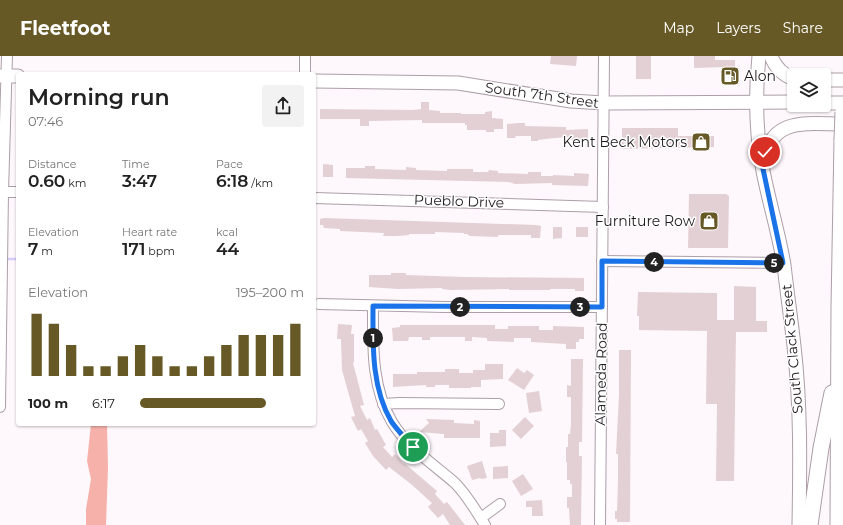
<!DOCTYPE html>
<html lang="en">
<head>
<meta charset="utf-8">
<style>
  :root { --surface:#fff; --page:#f2f2f2; --text:#222; --muted:#767676; --accent:#675926 }
  body { margin:0; font-family:Montserrat,sans-serif; background:var(--page); color:var(--text); height:100vh; display:flex; flex-direction:column; font-size:15px; white-space:nowrap }
  * { box-sizing:border-box; margin:0 }
  p { font-size:13px; color:var(--muted) }
  .icon { flex:none; width:22px; height:22px; fill:none; stroke:currentColor; stroke-width:2; stroke-linecap:round; stroke-linejoin:round }
  .map { position:relative; flex:1; overflow:hidden }
  .side { position:absolute; left:16px; top:16px; width:300px; height:354px; display:flex; flex-direction:column; background:var(--surface); border-radius:4px; box-shadow:0 1px 3px #0004 }
  .side>* { flex:none }
  .tools { position:absolute; left:787px; top:12px; display:grid; gap:8px }
  .tools a { display:grid; place-items:center; width:44px; height:44px; border-radius:4px; background:var(--surface); box-shadow:0 1px 3px #0004; font-size:20px }
  .pin { position:absolute; display:grid; place-items:center; width:34px; height:34px; color:#fff; margin:-17px; border:2px solid #fff; border-radius:50%; box-shadow:0 1px 4px #0007 }
  .km { position:absolute; width:20px; height:20px; margin:-10px; border-radius:50%; background:#222; color:#fff; font-size:11px; line-height:20px; text-align:center }
  .round { display:grid; place-items:center; flex:none; width:42px; height:42px; border-radius:4px; background:var(--page) }
  .overview { display:flex; align-items:center; justify-content:space-between; height:68px; padding:0 12px }
  h1 { font-size:22px; font-weight:600; line-height:30px }
  .figures { display:grid; grid-template-columns:repeat(3,1fr); gap:6px; height:68px; padding:4px 12px }
  .figures div { display:grid; align-content:center }
  .figures b { font-size:17px; font-weight:600 }
  .figures small { font-size:11px; font-weight:400 }
  .figures p { font-size:11px }
  .chart { height:112px; padding:8px 12px }
  .chart p { display:flex; justify-content:space-between }
  .chart svg { width:100%; height:72px; margin-top:4px; stroke:var(--accent); stroke-width:6 }
  ul { padding:0 12px; list-style:none; font-size:13px }
  li { display:grid; grid-template-columns:64px 48px 1fr; align-items:center; height:30px }
  li i { height:10px; border-radius:5px; background:var(--accent) }
  header { display:flex; align-items:center; gap:24px; box-sizing:border-box; height:56px; padding:0 20px; background:var(--accent); color:#fff }
  header strong { font-size:19px }
  nav { display:flex; gap:22px; margin-inline-start:auto; font-size:14px }
  .map>svg:first-child { display:block }
  .forest { fill:#f7b1ab }
  .lines { fill:none; stroke-linecap:round; stroke-linejoin:round }
  .stream { stroke:#d5cefb; stroke-width:2.5 }
  .building { fill:#e3d0d4 }
  .minor-casing { stroke:#ad9ea8; stroke-width:12 }
  .major-casing { stroke:#ad9ea8; stroke-width:15 }
  .highway-casing { stroke:#ad9ea8; stroke-width:17 }
  .minor { stroke:#fff; stroke-width:10 }
  .major { stroke:#fff; stroke-width:13 }
  .highway { stroke:#fff; stroke-width:15 }
  .highway-bridge-casing { stroke:#ad9ea8; stroke-width:17; stroke-linecap:butt }
  .highway-bridge { stroke:#fff; stroke-width:15 }
  .route-casing { stroke:#fff; stroke-width:8 }
  .route { stroke:#1a73e8; stroke-width:5 }
  .labels { text-anchor:middle; stroke-width:3; stroke-linejoin:round; paint-order:stroke }
  .poi-label { font-size:14px; fill:#1f1a1e; stroke:#fff; text-anchor:end }
  .street-label { font-size:14px; fill:#1f1a1e; stroke:#fff }
</style>
</head>
<body>
<header>
<strong>Fleetfoot</strong>
<nav><a>Map</a><a>Layers</a><a>Share</a></nav>
</header>
<div class="map">
<svg width="843" height="469" viewBox="0 0 843 469">
  <rect width="100%" height="100%" fill="#fef7fb"/>
  <path class="forest" d="M91,368h16l1,44 -2,57h-20v-16l5,-30 -4,-18z"/>
  <g class="lines">
    <path class="stream" d="M4,203h14"/>
  </g>
  <g class="building">
    <path d="M551,0h26l-1,10 -26,-2z"/>
    <rect x="636" y="0" width="15" height="23"/>
    <path d="M694,0h21v4h20v21h-9v-14l-32,1z"/>
    <path d="M421,46h8v8l11,1v2h21v1h24v-2l7,-1v7l11,1v10h-9v3h-8v-2h-19v-5h-2v-2h-43v-3l-53,1v5h-9v-7h-40v-10l93,1 8,-1z"/>
    <path d="M518,67h7v3l41,1v3l22,-1v11h-18v-3l-16,1 -16,2v1h-7v-5h-16l1,2h-9v-14z"/>
    <path d="M622,72h56v8h36v11l-92,2z"/>
    <path d="M323,108l10,1v12h-10z"/>
    <path d="M365,110h10v3l31,1v-3l10,1v2l31,1v-2h26v3h15l1,-2 9,1v2l30,1v-2h13v4h12v-1l21,1v-3l15,1 -1,12 -36,-1v-2l-37,1 -6,-2 -163,-4v-10h19z"/>
    <path d="M689,138h37l3,2 -1,52h-40z"/>
    <path d="M324,162l212,7 5,1 -1,12h-9v-3h-33v2l-28,-1 -3,-2h-3v-1l-29,-1v2h-26v1l-12,1h-14l1,-3 -44,-2v-2l-16,-1 -1,-3h-3v-6z"/>
    <path d="M553,171h9v11l-9,1z"/>
    <rect x="576" y="171" width="12" height="10"/>
    <path d="M391,217h15v2l58,2 120,1v13h-9v-2h-25v1h-41v-1l-58,1 -9,-1v-1l-44,1 -29,-2v-12h22z"/>
    <path d="M734,230l22,1v34h11v11h-31l-2,149h-18l1,-77h-11l1,-73 -68,-1v-14h-2l1,-24 79,1v27h17z"/>
    <path d="M338,268l14,1 -1,9h3v28l-1,1 11,42 -4,1 7,14 3,-2 5,12 2,-1 9,16 -3,2 9,10 3,-3 9,10v-1l33,28 -2,3 9,10 3,-2 18,23h-15l-7,-11 -5,4 -10,-11 4,-4 -21,-19 -22,-17 -3,3 -13,-14 -8,-13 3,-2 -7,-12 -3,2 -7,-14 4,-1 -13,-46 -1,-31h-4z"/>
    <path d="M400,269h95v4h13v-3h31v4h14v-4l31,1v12h-5v3h-3v7h-10v-5l-35,-2v-4h-17v4l-27,-1v-3l-15,-1v4h-7v-4h-35v3h-8v-3h-13l-1,4h-15l-1,-13 8,-1z"/>
    <path d="M619,294h12l-1,172h-13v-3h-2v-8h2l1,-29v-28h-2l3,-59z"/>
    <path d="M571,303h12l-1,83h-3v14h3l-1,69h-11l-1,-17h-2v-11h5v-13h-2v-4h-3v-18h-1v-15h2v-13h2l1,-10v-27h-4v-12l4,1z"/>
    <path d="M485,308h18v15l-22,1v7h-10v1h-22v-3h-14v2h-9v-2l-33,2v-13h24v-2h28v-3h14v4h14v-3h12z"/>
    <path d="M517,312l7,5 3,-3 7,5 -10,15 -16,-10z"/>
    <path d="M539,335l3,20 -13,2 -3,-20z"/>
    <path d="M525,361l9,9 -13,13 -9,-9z"/>
    <path d="M426,363l28,1v3l20,1v-4l6,1v17h-36v-4l-25,-2 10,-9z"/>
    <path d="M499,374h7v16l-16,1v-14h9z"/>
    <path d="M482,405l5,17 -6,1 -1,-1 -8,2 -5,-14z"/>
    <path d="M508,410v12l-15,1v-12z"/>
    <path d="M523,418l10,15 -12,7 -9,-15z"/>
    <path d="M542,444l1,16h-11v-9h-6v-6z"/>
  </g>
  <g class="lines">
    <g class="minor-casing">
      <g id="minor">
        <path d="M305,18v-18"/>
        <path d="M3,136h15"/>
        <path d="M314,142l289,9"/>
        <path d="M602,205l181,2"/>
        <path d="M319,248l125,3h158"/>
        <path d="M373,250c0,38 -2,81 19,116 15,25 41,42 63,61 12,12 21,28 30,42"/>
        <path d="M383,348l16,-1 100,1"/>
        <path d="M0,351l3,-215 4,-136"/>
        <path d="M481,462l19,-14"/>
        <path d="M600,469l4,-469"/>
      </g>
    </g>
    <g class="major-casing">
      <g id="major">
        <path d="M759,0c-4,38 -3,78 4,115 6,31 16,63 21,94 3,27 7,54 10,81 7,60 6,120 5,179"/>
        <path d="M771,0c4,11 12,19 23,23"/>
        <path d="M0,20h18"/>
        <path d="M824,24h19"/>
        <path d="M314,25l144,2 113,18 33,2 190,-1"/>
        <path d="M824,47h19"/>
        <path d="M764,105c7,-45 44,-37 79,-37"/>
      </g>
    </g>
    <g class="highway-casing">
      <g id="highway">
        <path d="M810,469l11,-77 11,-55"/>
        <path d="M838,469l1,-218 3,-167"/>
      </g>
    </g>
    <use href="#minor" class="minor"/>
    <use href="#major" class="major"/>
    <use href="#highway" class="highway"/>
    <g class="highway-bridge-casing">
      <path id="highway-bridge" d="M842,84l1,-28"/>
    </g>
    <use href="#highway-bridge" class="highway-bridge"/>
  </g>
  <g class="lines">
    <g class="route-casing">
      <path id="route" d="M413,391c-7,-8 -16,-17 -22,-26 -20,-35 -18,-77 -18,-115l229,1v-46l181,2 -20,-94 2,-17"/>
    </g>
    <use href="#route" class="route"/>
  </g>
  <defs>
    <g id="fuel-square" transform="scale(1)"><rect x="-9" y="-9" width="18" height="18" rx="4" fill="#675926" stroke="#fff"/><path d="M-5.5-6h7V0h2V4h1.3V-2.5L3-4.5l.8-.8L6-3V5H2.5V1h-1V6h-7ZM-4.2-4.7v3.2H.2V-4.7Z" fill="#fff"/></g>
    <g id="shop-square" transform="scale(1)"><rect x="-9" y="-9" width="18" height="18" rx="4" fill="#675926" stroke="#fff"/><path d="M-5-2.5h2.3a2.7 3.5 0 0 1 5.4 0H5L5.5 6h-11ZM-1.5-2.5h3a1.5 2.3 0 0 0-3 0Z" fill="#fff"/></g>
  </defs>
  <g fill-rule="evenodd">
    <use href="#fuel-square" x="730" y="20"/>
    <use href="#shop-square" x="701" y="86"/>
    <use href="#shop-square" x="709" y="165"/>
  </g>
  <g class="labels">
    <g class="poi-label">
      <text x="744" y="25" text-anchor="start">Alon</text>
      <text x="687" y="91">Kent Beck Motors</text>
      <text x="695" y="170">Furniture Row</text>
    </g>
    <g class="street-label">
      <text transform="translate(542 39) rotate(8)" y="5">South 7th Street</text>
      <text transform="translate(459 145) rotate(2)" y="5">Pueblo Drive</text>
      <text transform="translate(792 293) rotate(-95)" y="5">South Clack Street</text>
      <text transform="translate(601 318) rotate(-89)" y="5">Alameda Road</text>
    </g>
  </g>
</svg>
<div class="tools">
<a><svg class="icon" aria-label="layers" viewBox="0 0 24 24"><path d="M12 4l9 5-9 5-9-5zM3 14l9 5 9-5"/></svg></a>
</div>
<div class="pin" style="left:413px;top:391px;background:#1e9e55"><svg class="icon" aria-label="arrive" viewBox="0 0 24 24"><path d="M6 21V4h12l-3 4 3 4H6"/></svg></div>
<div class="pin" style="left:765px;top:96px;background:#d93025"><svg class="icon" aria-label="check" viewBox="0 0 24 24"><path d="M5 12l5 5 9-10"/></svg></div>
<b class="km" style="left:373px;top:282px">1</b>
<b class="km" style="left:460px;top:251px">2</b>
<b class="km" style="left:580px;top:251px">3</b>
<b class="km" style="left:654px;top:206px">4</b>
<b class="km" style="left:774px;top:207px">5</b>
<section class="side">
<div class="overview"><div><h1>Morning run</h1><p>07:46</p></div><a class="round"><svg class="icon" aria-label="share" viewBox="0 0 24 24"><path d="M12 15V3M7 8l5-5 5 5M5 13v7h14v-7"/></svg></a></div>
<div class="figures">
<div><p>Distance</p><b>0.60<small> km</small></b></div>
<div><p>Time</p><b>3:47</b></div>
<div><p>Pace</p><b>6:18<small> /km</small></b></div>
</div>
<div class="figures">
<div><p>Elevation</p><b>7<small> m</small></b></div>
<div><p>Heart rate</p><b>171<small> bpm</small></b></div>
<div><p>kcal</p><b>44</b></div>
</div>
<div class="chart"><p><span>Elevation</span>195–200 m</p>
<svg viewBox="0 0 160 44" preserveAspectRatio="none"><path d="M5 44V6M15 44V12M25 44V25M35 44V38M45 44V38M55 44V32M65 44V25M75 44V32M85 44V38M95 44V38M105 44V32M115 44V25M125 44V19M135 44V19M145 44V19M155 44V12"/></svg>
</div>
<ul>
<li><b>100 m</b>6:17<i style="width:77%"></i></li>
</ul>
</section>
</div>
</body>
</html>
